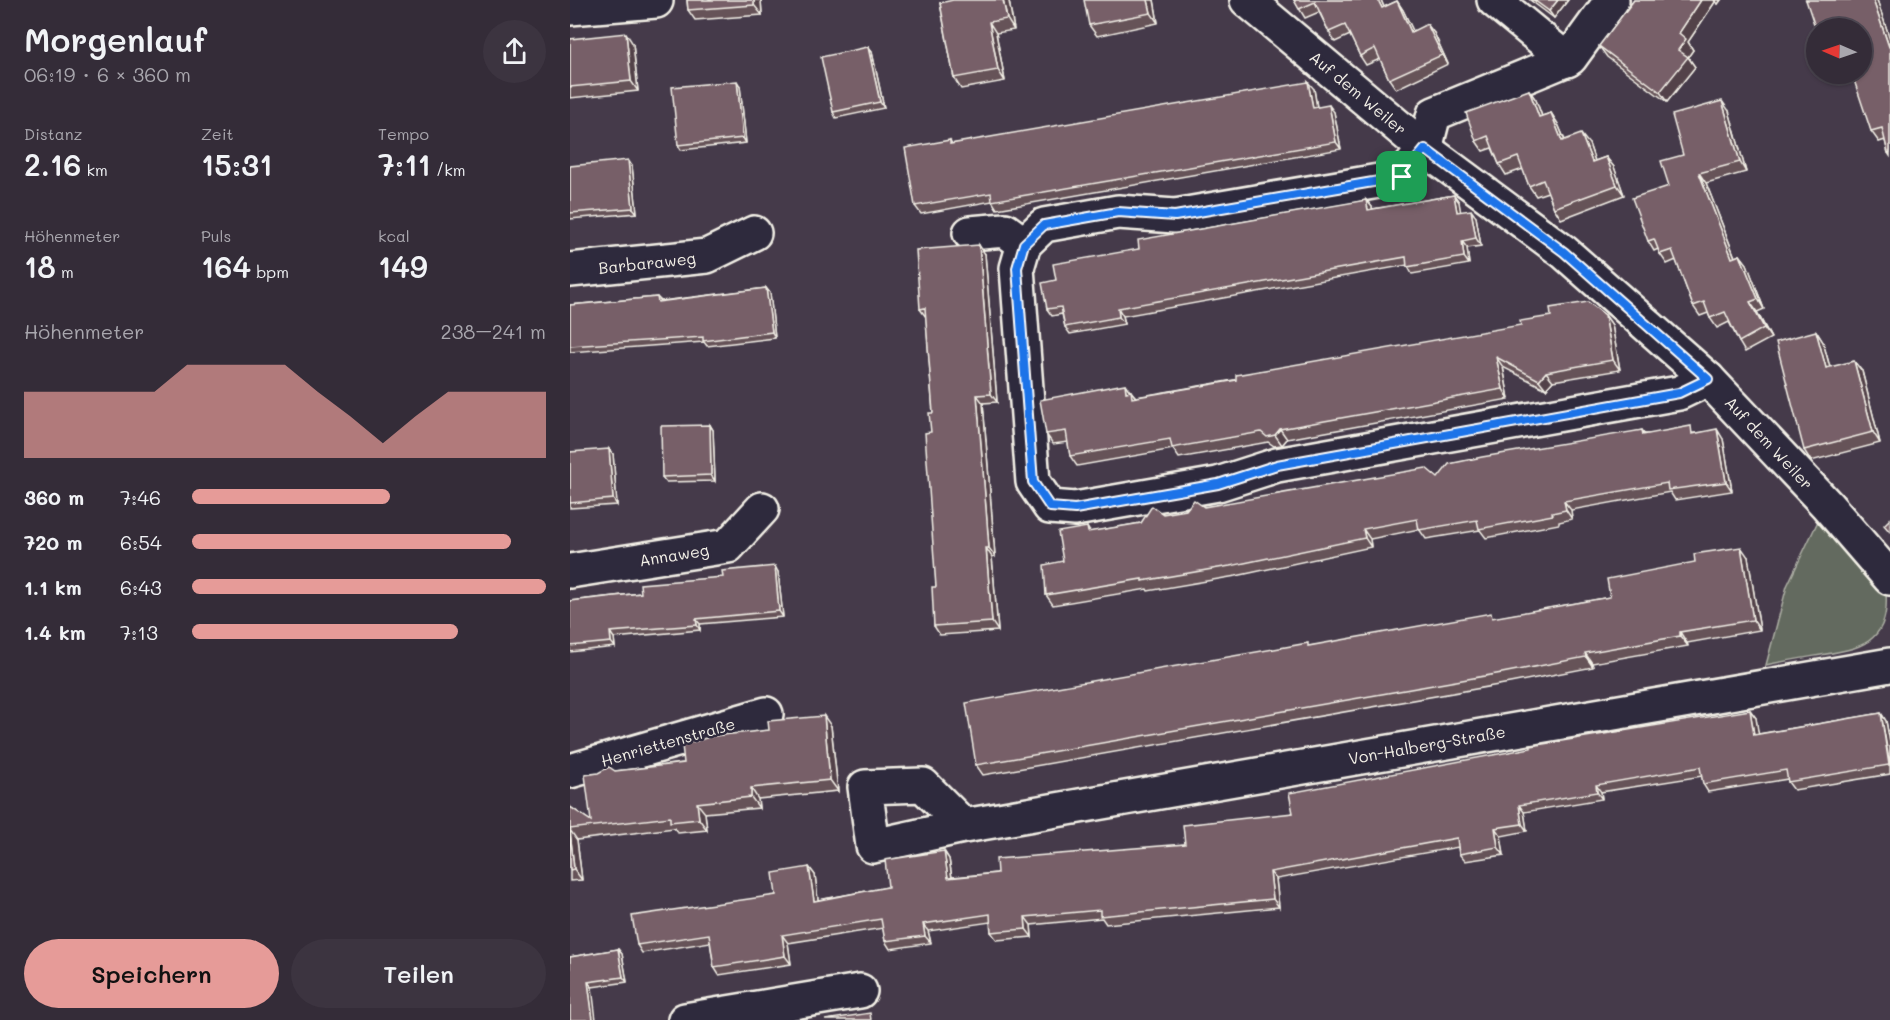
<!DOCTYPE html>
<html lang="de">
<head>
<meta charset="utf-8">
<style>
  :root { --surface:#342c38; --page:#3c3440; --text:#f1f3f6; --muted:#a9a7ae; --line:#4e4853; --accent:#e69b98 }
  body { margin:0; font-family:Mali,sans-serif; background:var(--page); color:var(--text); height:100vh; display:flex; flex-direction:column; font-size:22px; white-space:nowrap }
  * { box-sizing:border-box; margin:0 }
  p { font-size:20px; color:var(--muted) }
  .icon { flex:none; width:33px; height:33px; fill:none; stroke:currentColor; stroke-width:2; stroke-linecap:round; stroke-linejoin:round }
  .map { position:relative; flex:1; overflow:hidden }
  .drawer { display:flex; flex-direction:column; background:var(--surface); width:570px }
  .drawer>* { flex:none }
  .needle { width:39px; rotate:272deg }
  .buttons { position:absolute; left:1236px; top:18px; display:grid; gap:12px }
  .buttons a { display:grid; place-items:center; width:66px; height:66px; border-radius:50%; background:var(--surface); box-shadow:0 2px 4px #0004,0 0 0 2px var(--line); font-size:30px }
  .pin { position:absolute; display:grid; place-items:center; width:51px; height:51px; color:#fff; margin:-26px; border-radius:12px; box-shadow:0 3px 9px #0006 }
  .round { display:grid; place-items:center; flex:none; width:63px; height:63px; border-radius:32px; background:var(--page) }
  .headline { display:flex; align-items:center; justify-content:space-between; height:102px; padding:0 24px }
  h1 { font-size:33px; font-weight:600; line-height:45px }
  .figures { display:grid; grid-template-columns:repeat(3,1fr); gap:9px; height:102px; padding:6px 24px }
  .figures div { display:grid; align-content:center }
  .figures b { font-size:30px; font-weight:600 }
  .figures small { font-size:16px; font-weight:400 }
  .figures p { font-size:16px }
  .chart { height:168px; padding:12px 24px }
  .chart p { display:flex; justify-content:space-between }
  .chart svg { width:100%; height:108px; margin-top:6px; fill:var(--accent); opacity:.7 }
  .button { display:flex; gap:12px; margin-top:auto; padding:12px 24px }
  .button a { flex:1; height:69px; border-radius:36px; background:var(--accent); color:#111; font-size:24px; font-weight:600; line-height:69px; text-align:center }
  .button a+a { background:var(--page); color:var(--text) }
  ul { padding:0 24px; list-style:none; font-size:20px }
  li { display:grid; grid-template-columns:96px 72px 1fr; align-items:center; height:45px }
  li i { height:15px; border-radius:8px; background:var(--accent) }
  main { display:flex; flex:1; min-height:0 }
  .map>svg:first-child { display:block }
  .green { fill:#646b5f; stroke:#acaea4; stroke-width:1.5 }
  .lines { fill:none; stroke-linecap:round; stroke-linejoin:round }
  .minor-casing { stroke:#f4f1e8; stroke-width:38 }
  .minor { stroke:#2f2a3d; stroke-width:33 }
  .wall { fill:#665259; stroke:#f4f1e8; stroke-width:1.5 }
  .shaded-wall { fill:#534249; stroke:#f4f1e8; stroke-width:1.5 }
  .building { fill:#775f68; stroke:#f4f1e8; stroke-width:1.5 }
  .route-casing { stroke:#fff; stroke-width:12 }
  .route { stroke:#1a73e8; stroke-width:8 }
  .labels { text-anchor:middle; stroke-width:5; stroke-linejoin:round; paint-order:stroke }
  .street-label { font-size:16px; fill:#f4f1e8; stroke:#2f2a3d }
</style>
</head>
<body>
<main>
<section class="drawer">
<div class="headline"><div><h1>Morgenlauf</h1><p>06:19 · 6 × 360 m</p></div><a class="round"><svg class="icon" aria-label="share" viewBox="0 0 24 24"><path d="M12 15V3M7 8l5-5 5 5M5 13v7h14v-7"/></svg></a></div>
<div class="figures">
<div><p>Distanz</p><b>2.16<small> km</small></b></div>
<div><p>Zeit</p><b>15:31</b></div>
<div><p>Tempo</p><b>7:11<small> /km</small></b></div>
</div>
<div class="figures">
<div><p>Höhenmeter</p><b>18<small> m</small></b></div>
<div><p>Puls</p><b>164<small> bpm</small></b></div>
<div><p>kcal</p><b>149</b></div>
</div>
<div class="chart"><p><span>Höhenmeter</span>238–241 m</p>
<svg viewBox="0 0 160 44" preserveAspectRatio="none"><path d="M0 44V17L10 17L20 17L30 17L40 17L50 6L60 6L70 6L80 6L90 17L100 27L110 38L120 27L130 17L140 17L150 17L160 17V44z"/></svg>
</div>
<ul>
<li><b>360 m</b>7:46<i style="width:56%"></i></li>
<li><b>720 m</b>6:54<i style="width:90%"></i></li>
<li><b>1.1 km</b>6:43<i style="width:100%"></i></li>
<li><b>1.4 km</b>7:13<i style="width:75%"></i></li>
</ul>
<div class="button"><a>Speichern</a><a>Teilen</a></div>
</section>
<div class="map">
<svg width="1320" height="1020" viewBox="0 0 1320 1020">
  <rect width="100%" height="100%" fill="#453a4a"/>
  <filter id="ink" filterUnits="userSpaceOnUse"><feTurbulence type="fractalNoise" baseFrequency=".0167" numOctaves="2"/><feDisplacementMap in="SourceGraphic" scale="12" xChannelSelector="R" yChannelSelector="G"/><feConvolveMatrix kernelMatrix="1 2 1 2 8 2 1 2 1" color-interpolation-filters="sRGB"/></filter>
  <g filter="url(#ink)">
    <path class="green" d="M1249,519l67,75c4,50 -29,55 -65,61 -18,3 -37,6 -55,10l21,-79z"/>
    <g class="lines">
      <g class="minor-casing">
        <g id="minor">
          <path d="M677,0l178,149 139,103 144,127 119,126 63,73"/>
          <path d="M924,0l73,60"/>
          <path d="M0,8l86,-7"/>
          <path d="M400,233l35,-3 19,14 20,-19 74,-13 57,4 227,-39 23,-28 9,-35 136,-56 42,-58"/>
          <path d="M454,244l-7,24 16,214 17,25 25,2 143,-25 59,-19 402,-72 29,-14"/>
          <path d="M0,270l137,-14 47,-23"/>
          <path d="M0,571l158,-25 34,-37"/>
          <path d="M0,771l196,-57"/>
          <path d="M394,826l-41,-41 -58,2 8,59 91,-20 926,-161"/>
          <path d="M115,1020l175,-29"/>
        </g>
      </g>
      <use href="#minor" class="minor"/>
    </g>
    <g class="wall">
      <path d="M117,0h74l1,15 -67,5 -7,-10z"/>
      <path d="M584,0l4,23 -61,13 -8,-11z"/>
      <path d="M724,0h87l3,7 13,-6 6,9 10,21 21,2 14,31 -52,25 -7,-10 -9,-20 -14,6 -6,-9 -10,-21 -15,7 -6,-10 -10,-20 -14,6z"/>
      <path d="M960,0h38l-14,18z"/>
      <path d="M1064,0h87l-3,4 -3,-2 -27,40 5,8 -5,7 7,10 -28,35 -60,-45 -8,-11z"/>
      <path d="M1236,0h71l13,39v117l-2,-3 -3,-13 -6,2 -8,-11 -9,-57z"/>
      <path d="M439,1l5,29 -18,3 9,48 -44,8 -7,-11 -14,-75z"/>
      <path d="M0,39l63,5 5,47 -68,7z"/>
      <path d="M298,47l4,5 12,56 -48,10 -3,-6z"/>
      <path d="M1264,74h16l-13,4z"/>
      <path d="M170,86l6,57 -65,7 -3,-5z"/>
      <path d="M744,89l3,18 17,5 7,37 -344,60 -5,-8 -71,13 -6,-8 35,-66 2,4z"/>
      <path d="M959,90l7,10 6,16 9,-3 7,11 7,16 24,4 6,17 11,-4 8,10 10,28 -63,24 -7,-11 -6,-16 -12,4 -7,-10 -6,-17 -17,6 -7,-11 -7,-16 -9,3 -7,-10z"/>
      <path d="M1159,111l17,61 -40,11 29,74 5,-2 7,9 17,45 -7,3 14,26 -26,14 -6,-10 -10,-20 -12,6 -7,-10 -2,-5 -8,3 -7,-10 -17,-46 -9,4 -7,-10 -2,-5 -4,2 -6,-10 21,-55 14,-31z"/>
      <path d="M0,166h62l5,47 -67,6z"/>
      <path d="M884,195l5,7 1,10 16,5 5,29 -14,2 2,16 -57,10 -5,-9 -284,51 2,8 -55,10 -5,-7 -3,-13 -10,2 -5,-7 9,-29 83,-31 227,-49 6,7v2z"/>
      <path d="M415,254l12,148 -14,1 10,127 2,26 -3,1 6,74 -58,4 -6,-9 2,-39 -5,-155 2,-19 -7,-96 -6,-8z"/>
      <path d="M196,288l4,5 5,45 -68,8 -3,-4 -134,10v-47l87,-8 4,4z"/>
      <path d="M1035,315l7,10 8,45 -67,11 -7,8 -43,-22 6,32 -222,40 -5,6 -8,1 -6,-4 -89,16 -6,-9 -96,17 -7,-10 -2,-14 -15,2 -7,-10 84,-43 6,6z"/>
      <path d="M1246,331l7,11 7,25 32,4 18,72 -69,18 -7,-11z"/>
      <path d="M140,425l3,5 2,51 -49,1 -4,-5z"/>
      <path d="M1072,430l3,4 51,-1 27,6 9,52 -57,9 -5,-8 -99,18 1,9 -13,3v2l-73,14 -6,-8 -54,9 -7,-10 -49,10 1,8 -135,29 -88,15 -1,-2 -94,16 -7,-10 17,-34 24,-34 3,5 51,-9 22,-9 41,-7 234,-29z"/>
      <path d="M0,452l43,2 4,51 -47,3z"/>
      <path d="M1178,557l12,73 -73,13 1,3 -96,17 1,4 -83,16 -527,92 -7,-10 334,-119 185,-28 115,-21z"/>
      <path d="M208,572l5,45 -83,7v6l-86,8 1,9 -45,5v-51l71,-8z"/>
      <path d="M1180,710l6,8 2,16 123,-21 5,8 4,22v31l-96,16 -6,-8v-3l-80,13 -5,-8 -1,-8 -101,16 1,7 -78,13 3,19 -26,5 3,19 -39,6 -6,-7 -1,-7 -182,32 3,28 -173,17 -4,-6 -71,7 1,12 -35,3 -6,-8 -1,-10 -62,9 3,12 -41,6 -5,-8 -2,-13 -95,15 3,21 -72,11 -5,-8 -4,-25 -68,11 -5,-8 139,-50 33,-28 6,8 3,25 70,-13 56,-36 5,8 3,18 45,-4 188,-29 108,-31z"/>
      <path d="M261,726l7,65 -80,8 1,9 -54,5 2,17 -29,3 -4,-5 -97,12 5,40 -12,1v-74l21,14 24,-50 69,-8z"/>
      <path d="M48,949l4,5 5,28 -35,5 -22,-30z"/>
    </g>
    <g class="shaded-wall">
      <path d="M184,0h7l1,15 -8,-10z"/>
      <path d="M433,0h5l1,1 5,29 -7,-11z"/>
      <path d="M578,0h6l4,23 -7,-10z"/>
      <path d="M808,0h3l7,17 -6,-9z"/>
      <path d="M988,0h10l-14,18 -5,-7z"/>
      <path d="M1131,0h13l1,2 -27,40 5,8 -5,7 7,10 -28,35 -7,-10 18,-42 1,-17z"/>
      <path d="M1145,0h6l-3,4z"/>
      <path d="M1303,0h4l13,39v10z"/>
      <path d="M827,1l6,9 15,31 -7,-9z"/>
      <path d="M419,22l7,11 9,48 -7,-11z"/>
      <path d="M857,24l7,9 14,31 -6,-9z"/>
      <path d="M56,33l7,11 5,47 -7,-10z"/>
      <path d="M298,47l4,5 12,56 -4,-6z"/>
      <path d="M167,81l3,5 6,57 -3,-5z"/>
      <path d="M738,82l6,7 4,26 -5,-7z"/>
      <path d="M959,90l7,10 10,28 -7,-11z"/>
      <path d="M1152,101l7,10 17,61 -6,-10z"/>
      <path d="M759,105l5,7 7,37 -5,-7z"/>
      <path d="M981,113l7,11 11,27 -7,-10z"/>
      <path d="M1011,134l8,10 10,29 -7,-11z"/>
      <path d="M1036,157l8,10 10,28 -7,-10z"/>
      <path d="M58,160l4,6 5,47 -4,-5z"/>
      <path d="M1129,173l7,10 33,85 -7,-10z"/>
      <path d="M884,195l5,7 3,18 -5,-8z"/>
      <path d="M796,200l6,7 1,10 -5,-7z"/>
      <path d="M901,210l5,7 5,29 -5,-8z"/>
      <path d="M892,241l5,7 2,16 -5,-7z"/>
      <path d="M409,245l6,9 12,148 -6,-8z"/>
      <path d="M1170,255l7,9 17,45 -6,-10z"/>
      <path d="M196,288l4,5 5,45 -3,-6z"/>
      <path d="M1180,302l7,10 14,26 -7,-10z"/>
      <path d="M548,308l5,8 2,8 -6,-7z"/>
      <path d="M1035,315l7,10 8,45 -7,-10z"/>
      <path d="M1246,331l7,11 10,37 -7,-11z"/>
      <path d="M926,357l7,10 6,32 -6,-10z"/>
      <path d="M1284,361l8,10 18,72 -7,-11z"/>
      <path d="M976,372l7,9 -7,8 -7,-9z"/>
      <path d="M555,384l7,10 -1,-3 7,10 -5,-3 -7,-6z"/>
      <path d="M407,395l6,8 12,153 -6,-8z"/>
      <path d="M140,425l3,5 2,51 -4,-6z"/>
      <path d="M710,429l7,10 -5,6 -7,-10z"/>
      <path d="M1147,429l6,10 9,52 -6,-9z"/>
      <path d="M39,449l4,5 4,51 -4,-6z"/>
      <path d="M994,501l7,9 1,9 -6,-9z"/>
      <path d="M793,529l7,10 1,8 -6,-9z"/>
      <path d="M1171,547l7,10 12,73 -7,-10z"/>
      <path d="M416,548l6,9 6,74 -6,-9z"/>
      <path d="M205,566l3,6 5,45 -4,-6z"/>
      <path d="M126,619l4,5v6l-3,-5z"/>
      <path d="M40,632l4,6 1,9 -4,-5z"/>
      <path d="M1110,632l7,11 1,3 -8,-10z"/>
      <path d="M1015,653l7,10 1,4 -7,-10z"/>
      <path d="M1180,710l6,8 4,25 -6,-8z"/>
      <path d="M1311,713l5,8 4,22v23z"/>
      <path d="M254,716l7,10 7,65 -8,-11z"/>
      <path d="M1026,785l5,7 1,7 -5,-7z"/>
      <path d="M181,788l7,11 1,9 -8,-11z"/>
      <path d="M127,803l8,10 2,17 -8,-11z"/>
      <path d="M949,805l5,7 3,19 -5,-7z"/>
      <path d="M925,828l6,8 3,19 -6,-8z"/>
      <path d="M0,830l7,10 5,40 -8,-11z"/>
      <path d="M374,851l5,8 4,27 -5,-8z"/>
      <path d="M239,867l6,8 4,33 -5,-7z"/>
      <path d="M700,872l6,7 3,28 -6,-8z"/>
      <path d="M455,917l6,8 1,12 -6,-8z"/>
      <path d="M353,924l5,7 3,12 -6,-7z"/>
      <path d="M212,935l6,8 3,21 -6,-8z"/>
      <path d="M48,949l4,5 5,28 -4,-5z"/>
      <path d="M18,982l4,5 4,33h-3z"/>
    </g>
    <g class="building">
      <path d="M117,0h67v5l-66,5z"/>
      <path d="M383,0h50l4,19 -18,3 9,48 -44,8 -14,-75z"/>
      <path d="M514,0h64l3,13 -62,12z"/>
      <path d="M724,0h84l4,8 15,-7 14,31 16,-8 15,31 -53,24 -14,-31 -15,8 -15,-31 -16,7 -14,-30 -16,7z"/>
      <path d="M964,0h24l-9,11z"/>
      <path d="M1064,0h67l-22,33 7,6 -8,11 10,7 -28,35 -61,-46z"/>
      <path d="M1236,0h67l16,47h1v105l-2,1 -6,-25 -11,3 -19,-57h10v-46h-46v2z"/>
      <path d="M56,33l5,48 -61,6v-48z"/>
      <path d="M298,47l12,55 -47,10 -12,-55z"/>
      <path d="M167,81l6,57 -65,7 -6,-58z"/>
      <path d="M738,82l5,26 16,-3 7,37 -344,59 -1,-8 -76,13 -10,-58 45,-8v4z"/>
      <path d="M959,90l10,27 12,-4 11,28 19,-7 11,28 14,-5 11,28 -63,23 -11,-28 -14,6 -11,-29 -19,7 -11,-28 -12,5 -10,-28z"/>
      <path d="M1152,101l18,61 -41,11 33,85 8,-3 18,44 -8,3 14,26 -25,14 -14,-30 -15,6 -6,-16 -11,4 -21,-56 -12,4 -6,-15 -6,2 -16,-43 37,-12 -8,-25 22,-6 -11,-40z"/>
      <path d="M58,160l5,48 -63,5v-47z"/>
      <path d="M884,195l3,17 14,-2 5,28 -14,3 2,16 -57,10 -1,-10 -288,51 1,9 -54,10 -4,-20 -14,2 -5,-26 14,-3 -3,-16 86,-15 -1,-9 228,-40 2,10z"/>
      <path d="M409,245l12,149 -14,1 10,126 2,27h-3l6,74 -58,4 -2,-39h4l-11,-154 6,-1 -2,-19h4l-8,-105 -5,1 -4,-59z"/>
      <path d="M196,288l6,44 -69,9v-4l-133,9v-41l87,-8 1,5z"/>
      <path d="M1018,302l17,13 8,45 -67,12 -7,8 -43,-23 7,32 -223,40 -5,6 -8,2 -6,-5 -89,16 -2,-9 -100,17 -4,-25 -20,3 -6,-34 85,-16 1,8 5,-1 1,7 104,-18v-5l285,-50 -1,-4 31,-5 -1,-8z"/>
      <path d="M1246,331l10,37 28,-7 19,71 -69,18 -28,-108z"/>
      <path d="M140,425l1,50 -49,2 -1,-51z"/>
      <path d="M1121,426l1,8 25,-5 9,53 -58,8 -1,-7 -103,18 2,9 -14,3 1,2 -74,14 -2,-9 -58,10 -2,-11 -54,10 2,9 -135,28 -88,15v-2l-96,16 -2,-30 19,-4 -5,-29 29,-5 1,5 53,-9 11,-17 11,8 23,-4 8,-10 10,7 222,-39 12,10 11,-14 33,-7 160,-27 1,5z"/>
      <path d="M39,449l4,50 -43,4v-51z"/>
      <path d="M1320,519v13l-6,-7z"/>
      <path d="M1171,547l12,73 -73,12v4l-95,17 1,4 -84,16 -526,92 -10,-62 342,-60v3l183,-33 1,5 118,-21 -3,-18 88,-17 -1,-8z"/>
      <path d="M205,566l4,45 -83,8 1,6 -87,7 1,10 -41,4v-45l71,-8 -1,-9 83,-7 -1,-6z"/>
      <path d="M1180,710l4,25 127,-22 8,52 -101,17 -2,-12 -83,14 -3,-17 -104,18 1,7 -78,13 3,19 -27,4 3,19 -39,7 -2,-16 -187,34 3,27 -173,17v-6l-75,7 1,12 -35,3 -1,-18 -67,10 2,12 -40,5 -4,-22 -99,16 3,21 -71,11 -5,-33 -72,11 -5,-29 144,-21 -3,-22 36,-6 5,34 74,-14 -3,-27 59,-9 4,27 49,-5 -1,-14 189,-15 -2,-19 110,-12 -4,-20 242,-45v-2z"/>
      <path d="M254,716l6,64 -79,8v9l-54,6 2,16 -29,3v-5l-100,12v-22l21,14 -6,-46 13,-2 11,-6 6,4 69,-8 -2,-18 31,-9 56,-6 -1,-9z"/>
      <path d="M0,831l4,38 -4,1z"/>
      <path d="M48,949l5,28 -35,5 5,38h-23v-63z"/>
      <path d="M300,1013l1,7h-46z"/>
    </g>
  </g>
  <g class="lines" filter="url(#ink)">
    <g class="route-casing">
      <path id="route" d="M855,149l139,103 144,127 -29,14 -402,72 -59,19 -143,25 -25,-2 -17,-25 -16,-214 7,-24 20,-19 74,-13 57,4 227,-39z"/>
    </g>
    <use href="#route" class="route"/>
  </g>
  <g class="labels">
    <g class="street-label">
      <text transform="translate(788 93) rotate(40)" y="6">Auf dem Weiler</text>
      <text transform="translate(77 263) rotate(-6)" y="6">Barbaraweg</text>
      <text transform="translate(1199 443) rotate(47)" y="6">Auf dem Weiler</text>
      <text transform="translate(104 555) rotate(-9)" y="6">Annaweg</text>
      <text transform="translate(98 742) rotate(-16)" y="6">Henriettenstraße</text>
      <text transform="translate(857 745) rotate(-10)" y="6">Von-Halberg-Straße</text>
    </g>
  </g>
</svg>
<div class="buttons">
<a><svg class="needle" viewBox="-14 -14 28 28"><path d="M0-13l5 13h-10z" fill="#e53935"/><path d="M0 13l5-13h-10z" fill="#a9a7ae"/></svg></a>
</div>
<div class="pin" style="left:832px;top:177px;background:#1e9e55"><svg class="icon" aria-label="arrive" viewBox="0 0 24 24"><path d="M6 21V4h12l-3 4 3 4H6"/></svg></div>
</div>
</main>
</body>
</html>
